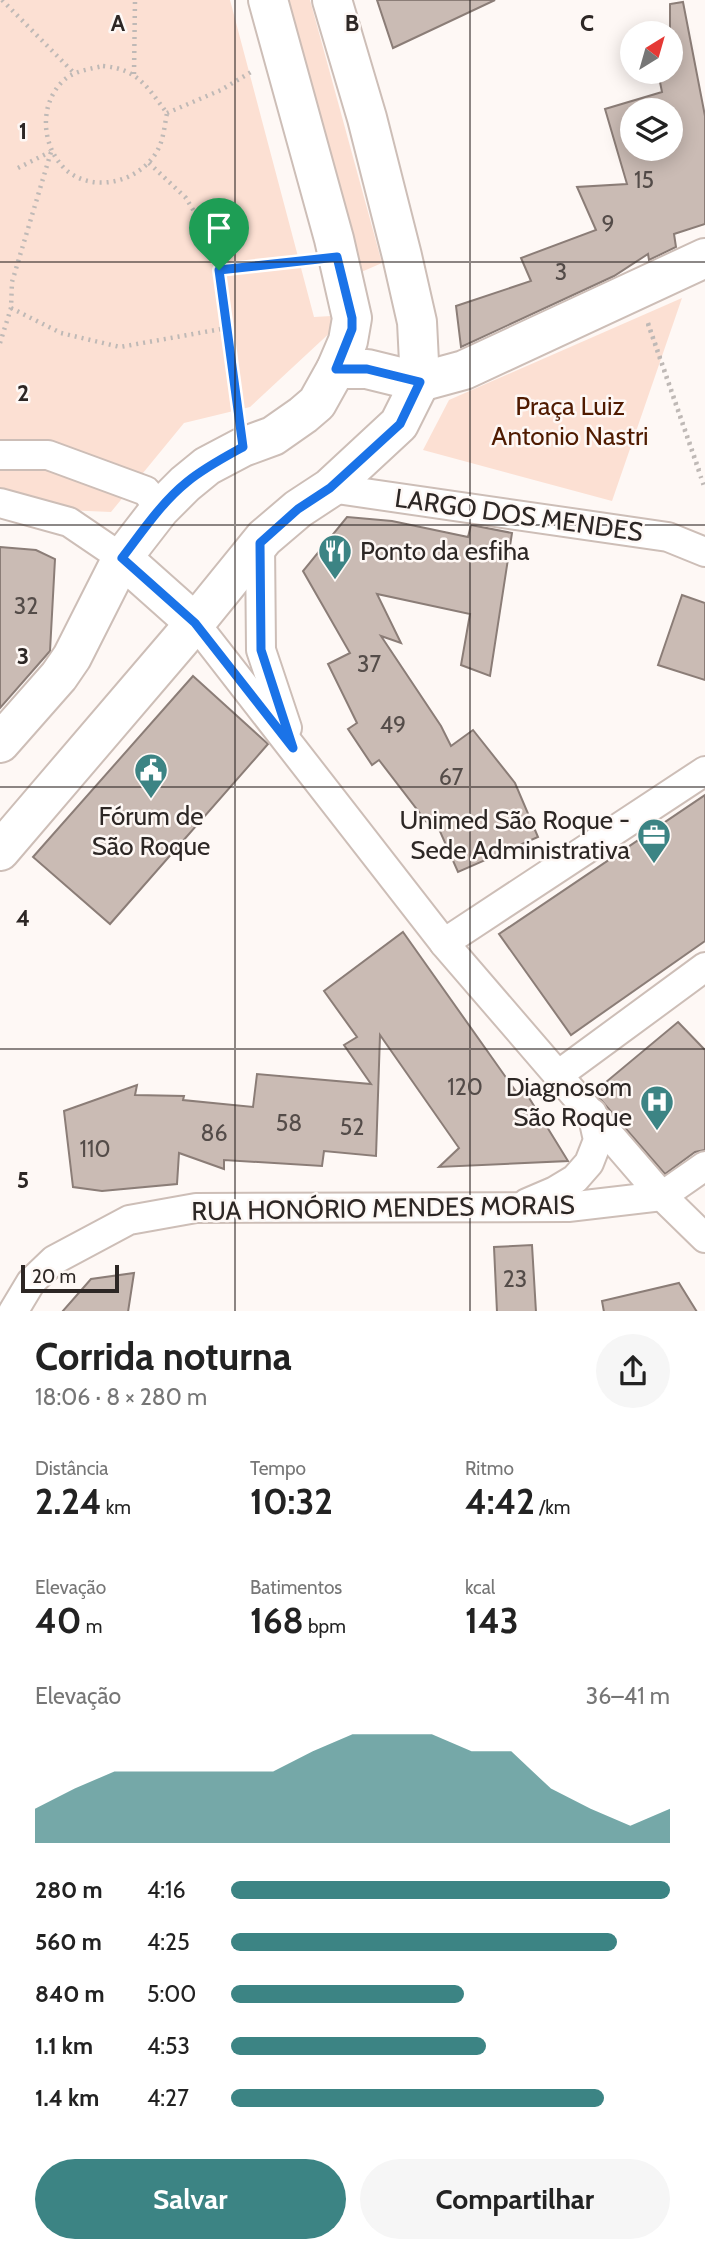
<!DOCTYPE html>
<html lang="pt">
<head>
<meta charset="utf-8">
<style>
  :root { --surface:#fff; --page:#f6f6f6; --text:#222; --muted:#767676; --accent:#3c8484 }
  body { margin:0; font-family:Cabin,sans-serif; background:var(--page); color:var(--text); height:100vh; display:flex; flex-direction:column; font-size:26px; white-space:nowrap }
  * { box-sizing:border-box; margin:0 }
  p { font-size:23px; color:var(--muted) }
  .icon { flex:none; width:38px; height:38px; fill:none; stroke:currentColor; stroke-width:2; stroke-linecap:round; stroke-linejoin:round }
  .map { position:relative; height:1311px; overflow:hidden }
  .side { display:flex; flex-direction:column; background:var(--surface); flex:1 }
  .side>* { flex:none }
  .needle { width:46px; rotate:37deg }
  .controls { position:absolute; left:620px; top:21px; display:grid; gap:14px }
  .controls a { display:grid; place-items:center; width:63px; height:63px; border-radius:50%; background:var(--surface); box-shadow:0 4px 18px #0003; font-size:35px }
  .scale { position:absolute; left:21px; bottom:18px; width:98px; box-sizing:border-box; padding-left:7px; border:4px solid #2d2725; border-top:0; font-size:19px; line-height:24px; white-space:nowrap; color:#2d2725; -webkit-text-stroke:5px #fef8f5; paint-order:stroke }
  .pin { position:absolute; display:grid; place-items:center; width:60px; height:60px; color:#fff; margin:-72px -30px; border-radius:50% 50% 50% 0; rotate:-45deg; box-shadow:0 0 7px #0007 }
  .pin .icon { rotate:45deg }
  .round { display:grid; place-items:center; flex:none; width:74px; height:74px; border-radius:37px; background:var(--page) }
  .headline { display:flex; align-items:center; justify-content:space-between; height:119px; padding:0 35px }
  h1 { font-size:38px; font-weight:700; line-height:52px }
  .figures { display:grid; grid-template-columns:repeat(3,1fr); gap:10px; height:119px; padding:7px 35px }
  .figures div { display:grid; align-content:center }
  .figures b { font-size:35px; font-weight:700 }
  .figures small { font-size:19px; font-weight:400 }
  .figures p { font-size:19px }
  .chart { height:196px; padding:14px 35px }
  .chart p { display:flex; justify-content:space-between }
  .chart svg { width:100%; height:126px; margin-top:7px; fill:var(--accent); opacity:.7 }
  .action { display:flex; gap:14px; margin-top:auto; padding:14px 35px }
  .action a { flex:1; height:80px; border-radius:42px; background:var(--accent); color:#fff; font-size:28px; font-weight:700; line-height:80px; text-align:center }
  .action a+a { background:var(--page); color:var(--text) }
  ul { padding:0 35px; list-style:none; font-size:23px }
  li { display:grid; grid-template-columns:112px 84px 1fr; align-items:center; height:52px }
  li i { height:18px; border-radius:9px; background:var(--accent) }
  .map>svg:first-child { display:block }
  .green { fill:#fce0d3 }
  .building { fill:#cabbb4; stroke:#8b7d77; stroke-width:2; fill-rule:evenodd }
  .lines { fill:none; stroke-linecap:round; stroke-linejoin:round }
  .minor-casing { stroke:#cdbeb7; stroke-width:32 }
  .secondary-casing { stroke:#cdbeb7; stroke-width:42 }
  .path { stroke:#bfb9b6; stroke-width:4.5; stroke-dasharray:2 5; stroke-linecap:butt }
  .minor { stroke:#fff; stroke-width:28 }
  .secondary { stroke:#fff; stroke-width:38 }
  .route-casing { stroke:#fff; stroke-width:14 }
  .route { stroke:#1a73e8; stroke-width:9 }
  .grid { fill:none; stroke:#2d2725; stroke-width:2; stroke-opacity:0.55 }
  .labels { text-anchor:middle; stroke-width:5; stroke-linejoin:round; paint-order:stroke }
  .number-label { font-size:23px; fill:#544c49 }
  .park-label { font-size:26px; fill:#501b00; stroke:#fef8f5 }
  .street-label { font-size:26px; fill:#2d2725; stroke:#fef8f5 }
  .poi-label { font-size:26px; fill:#2d2725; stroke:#fef8f5; text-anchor:end }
  .grid-label { font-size:23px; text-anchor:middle; font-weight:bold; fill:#2d2725; stroke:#fef8f5; stroke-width:5; stroke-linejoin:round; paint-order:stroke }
</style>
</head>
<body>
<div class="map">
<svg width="705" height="1312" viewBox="0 0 705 1312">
  <rect width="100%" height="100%" fill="#fef8f5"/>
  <g class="green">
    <path d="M0,0h230l84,317 35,-2 -99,92 -66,16 -73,89 -47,-2 -64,-11z"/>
    <path d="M283,0h27l72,263 -23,10z"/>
    <path d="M682,298l-70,203 -189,-51 26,-50z"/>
  </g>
  <g class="building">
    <path d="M377,0h118l-102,48z"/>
    <path d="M683,2l22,114v108l-31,10 2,13 -27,13 -1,-6 -34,22 -153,71 -5,-41 75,-25 -10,-23 75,-28 -19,-43 50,-3 -22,-75 57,-17 -4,-20h12v-68zM632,110h38v39h-38z"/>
    <path d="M347,517l45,4 76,16 3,-12 41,8 -22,143 -29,-11 9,-51 -93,-20 24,49 -20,-7 60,90 10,20 22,-16 42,53 23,54 -80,35 -23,-52 -6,5 -50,-65 -7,5 -24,-36 9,-6 -29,-59 22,-11 -47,-82z"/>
    <path d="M0,547l36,3 19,9 -5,92 -50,57z"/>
    <path d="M682,595l23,8v77l-47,-15z"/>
    <path d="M193,676l75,68 -158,180 -77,-67z"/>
    <path d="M705,795v146l-134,94 -72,-101z"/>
    <path d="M403,932l114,161 6,-5 45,73 -129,6 20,-19 -79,-113 -4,121 -52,-5 -2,15 -98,-6v9l-45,-16 -2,31 -75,7 -29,-4 -9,-76 73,-26 -2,10 49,1 -1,4 70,7 4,-33 114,10 -27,-39 13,-8 -33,-46z"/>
    <path d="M678,1022l27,28v100l-10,2 -30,22 -71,-82z"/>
    <path d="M532,1245l4,67h-39l-3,-65z"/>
    <path d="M134,1273l-6,39h-66l29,-33z"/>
    <path d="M679,1283l18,29h-93l-2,-11z"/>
  </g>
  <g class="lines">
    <g class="minor-casing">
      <g id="minor">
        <path d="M0,455h48l98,36 14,18"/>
        <path d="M330,488l338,49 37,15"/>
        <path d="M0,503l69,19 53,36"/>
        <path d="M260,543l1,107 26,78"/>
        <path d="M195,623l249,320 218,253 43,42"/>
        <path d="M444,943l261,-172"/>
        <path d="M558,1075l147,-108"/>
        <path d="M527,1203l28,-12 20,-12 14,-16 9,-23 -6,-27"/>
        <path d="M13,1312l18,-30 23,-22 75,-40 67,-12 372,-1 94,-11 43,-30"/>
      </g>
    </g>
    <g class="secondary-casing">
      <g id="secondary">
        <path d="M336,369h31l53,13 44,-12 241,-112"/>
        <path d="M122,558l73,65"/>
        <path d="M0,743l59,-67 13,-19 50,-99 38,-49 25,-25 22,-18 36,-19 30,-11 30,-21 14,-12 19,-34 12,-28 4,-23 -18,-79 -66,-239"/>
        <path d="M0,851l195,-228 69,-85 34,-29 32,-21 69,-64 21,-42 -3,-60 -15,-66 -35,-138 -35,-118"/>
      </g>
    </g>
    <g class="path">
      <path d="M2,0l73,74"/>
      <path d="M103,66c35,3 44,21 64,47 -2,10 -3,22 -7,32 -14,35 -65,51 -95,24 -23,-22 -27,-64 -2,-88 10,-10 27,-12 40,-15z"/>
      <path d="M134,74l1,-74"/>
      <path d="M167,113l54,-23 30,-18"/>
      <path d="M149,163l37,35 30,50 22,164"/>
      <path d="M18,168l32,-16"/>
      <path d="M219,270l86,-10"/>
      <path d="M11,308l50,25 59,14 107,-19"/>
      <path d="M648,323l51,147"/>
      <path d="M648,324l57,165"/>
      <path d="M0,343l11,-35 1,-26 39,-130"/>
    </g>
    <use href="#minor" class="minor"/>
    <use href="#secondary" class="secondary"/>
  </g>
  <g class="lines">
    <g class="route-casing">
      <path id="route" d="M337,257l15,61v11l-16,40h31l53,13 -20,42 -70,64 -32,21 -38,34 1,107 32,98 -98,-125 -73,-65c20,-26 39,-55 65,-76 17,-14 36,-24 56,-35l-24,-177z"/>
    </g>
    <use href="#route" class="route"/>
  </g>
  <path class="grid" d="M235,0v1312M470,0v1312M0,262h705M0,525h705M0,787h705M0,1049h705"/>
  <defs>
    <g id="restaurant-pin" transform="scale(1.75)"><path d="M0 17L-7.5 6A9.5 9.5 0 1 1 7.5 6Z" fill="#3c8484" stroke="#fef8f5"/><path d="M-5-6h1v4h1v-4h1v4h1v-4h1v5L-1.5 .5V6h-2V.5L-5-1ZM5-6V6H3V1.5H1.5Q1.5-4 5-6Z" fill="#fff"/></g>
    <g id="civic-pin" transform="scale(1.75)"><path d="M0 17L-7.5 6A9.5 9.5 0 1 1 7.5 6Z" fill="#3c8484" stroke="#fef8f5"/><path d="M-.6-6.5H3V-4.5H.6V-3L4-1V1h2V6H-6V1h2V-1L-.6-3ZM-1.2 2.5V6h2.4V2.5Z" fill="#fff"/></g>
    <g id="office-pin" transform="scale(1.75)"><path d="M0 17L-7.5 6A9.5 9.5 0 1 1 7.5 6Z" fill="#3c8484" stroke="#fef8f5"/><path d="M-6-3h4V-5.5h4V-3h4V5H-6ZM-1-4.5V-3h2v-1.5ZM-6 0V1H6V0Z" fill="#fff"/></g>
    <g id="hospital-pin" transform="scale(1.75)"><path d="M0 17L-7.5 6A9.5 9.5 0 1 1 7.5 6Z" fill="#3c8484" stroke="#fef8f5"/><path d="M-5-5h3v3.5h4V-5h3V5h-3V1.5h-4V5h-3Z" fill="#fff"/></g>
  </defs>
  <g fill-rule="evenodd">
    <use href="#restaurant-pin" x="335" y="551"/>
    <use href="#civic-pin" x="151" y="770"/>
    <use href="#office-pin" x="654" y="835"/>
    <use href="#hospital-pin" x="657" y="1102"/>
  </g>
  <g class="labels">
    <g class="number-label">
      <text x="644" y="188">15</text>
      <text x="608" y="232">9</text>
      <text x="561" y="280">3</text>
      <text x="26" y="614">32</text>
      <text x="369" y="672">37</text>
      <text x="393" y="733">49</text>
      <text x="451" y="785">67</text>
      <text x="465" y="1095">120</text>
      <text x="289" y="1131">58</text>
      <text x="352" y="1135">52</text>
      <text x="214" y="1141">86</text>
      <text x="95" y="1157">110</text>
      <text x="515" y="1287">23</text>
    </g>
    <g class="park-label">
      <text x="570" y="415">Praça Luiz<tspan x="570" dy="30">Antonio Nastri</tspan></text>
    </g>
    <g class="street-label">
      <text transform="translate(519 515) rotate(8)" y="9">LARGO DOS MENDES</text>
      <text transform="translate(383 1208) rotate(-1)" y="9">RUA HONÓRIO MENDES MORAIS</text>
    </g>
    <g class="poi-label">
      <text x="360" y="560" text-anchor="start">Ponto da esfiha</text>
      <text x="151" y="825" text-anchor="middle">Fórum de<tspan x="151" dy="30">São Roque</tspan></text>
      <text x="630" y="829">Unimed São Roque -<tspan x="630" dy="30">Sede Administrativa</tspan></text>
      <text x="632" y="1096">Diagnosom<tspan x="632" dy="30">São Roque</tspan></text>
    </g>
  </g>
  <g class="grid-label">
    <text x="118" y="31">A</text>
    <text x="352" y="31">B</text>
    <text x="587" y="31">C</text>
    <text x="23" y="139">1</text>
    <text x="23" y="401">2</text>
    <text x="23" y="664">3</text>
    <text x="23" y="926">4</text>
    <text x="23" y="1188">5</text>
  </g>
</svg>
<div class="controls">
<a><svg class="needle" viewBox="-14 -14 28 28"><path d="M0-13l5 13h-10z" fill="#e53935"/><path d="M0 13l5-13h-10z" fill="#767676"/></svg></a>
<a><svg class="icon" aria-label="layers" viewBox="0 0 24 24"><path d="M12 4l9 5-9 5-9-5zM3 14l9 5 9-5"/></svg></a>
</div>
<div class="scale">20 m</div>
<div class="pin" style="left:219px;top:270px;background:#1e9e55"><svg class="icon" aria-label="arrive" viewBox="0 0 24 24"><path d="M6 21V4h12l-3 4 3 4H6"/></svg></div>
</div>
<section class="side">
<div class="headline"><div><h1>Corrida noturna</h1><p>18:06 · 8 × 280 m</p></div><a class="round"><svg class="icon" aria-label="share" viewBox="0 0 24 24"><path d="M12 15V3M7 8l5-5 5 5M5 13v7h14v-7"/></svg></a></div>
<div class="figures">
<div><p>Distância</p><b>2.24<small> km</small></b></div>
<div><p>Tempo</p><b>10:32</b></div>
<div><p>Ritmo</p><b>4:42<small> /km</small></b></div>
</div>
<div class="figures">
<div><p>Elevação</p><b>40<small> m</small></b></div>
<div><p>Batimentos</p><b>168<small> bpm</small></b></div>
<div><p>kcal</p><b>143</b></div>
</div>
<div class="chart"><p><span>Elevação</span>36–41 m</p>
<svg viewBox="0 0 160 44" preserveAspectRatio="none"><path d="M0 44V32L10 25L20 19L30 19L40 19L50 19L60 19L70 12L80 6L90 6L100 6L110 12L120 12L130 25L140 32L150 38L160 32V44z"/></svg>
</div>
<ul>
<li><b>280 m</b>4:16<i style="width:100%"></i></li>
<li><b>560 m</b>4:25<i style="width:88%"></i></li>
<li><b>840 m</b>5:00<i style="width:53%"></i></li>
<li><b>1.1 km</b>4:53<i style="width:58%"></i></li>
<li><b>1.4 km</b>4:27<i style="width:85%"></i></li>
</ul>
<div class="action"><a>Salvar</a><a>Compartilhar</a></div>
</section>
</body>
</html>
